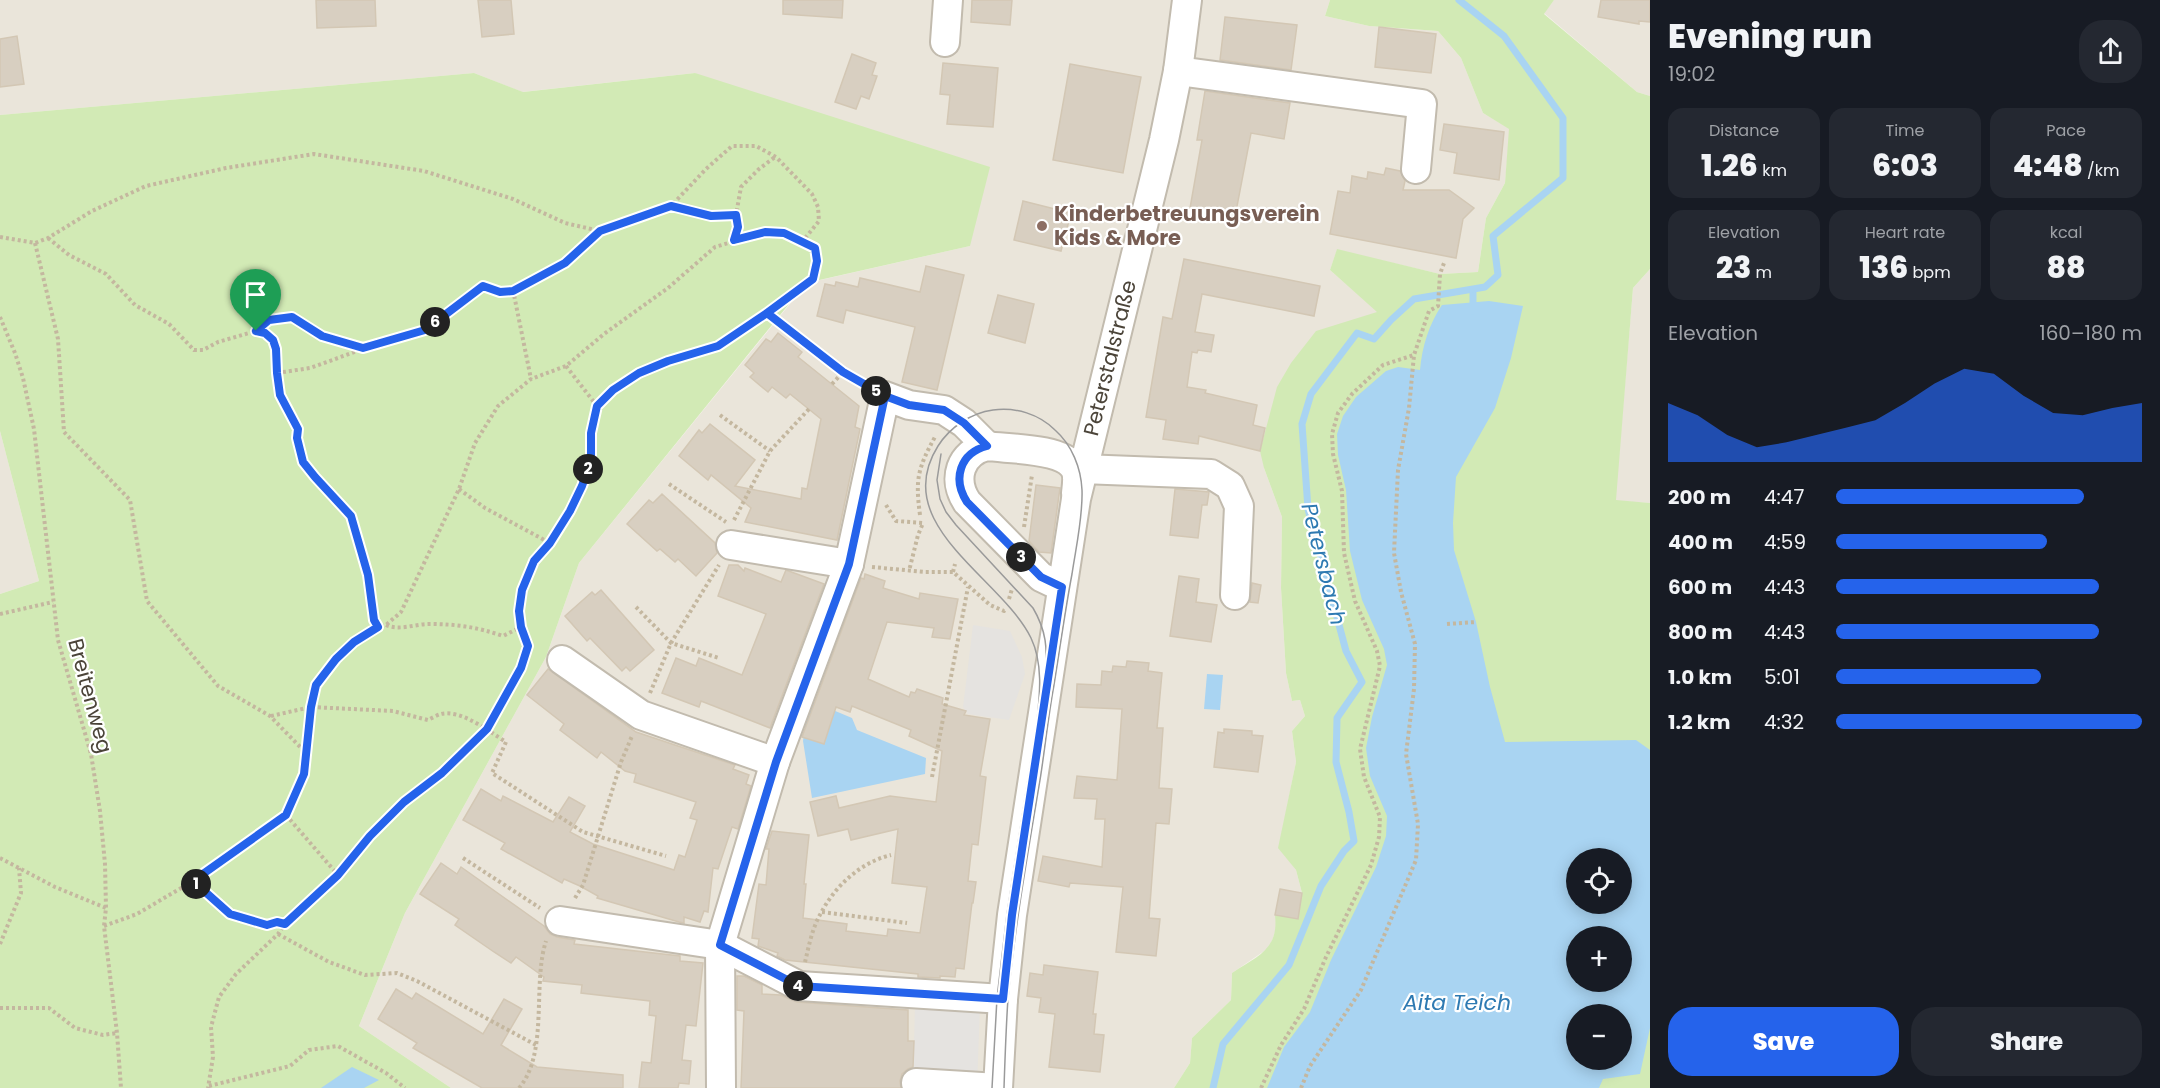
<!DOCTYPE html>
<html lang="en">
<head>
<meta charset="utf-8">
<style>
  :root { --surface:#171b24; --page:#242831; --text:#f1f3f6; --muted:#9ea1a6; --accent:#2563eb }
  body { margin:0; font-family:Poppins,sans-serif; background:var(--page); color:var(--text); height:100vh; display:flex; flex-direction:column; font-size:22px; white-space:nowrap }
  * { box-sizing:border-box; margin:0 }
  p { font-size:20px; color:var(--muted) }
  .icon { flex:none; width:33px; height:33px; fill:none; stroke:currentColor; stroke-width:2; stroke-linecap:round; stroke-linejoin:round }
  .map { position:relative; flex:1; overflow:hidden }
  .drawer { display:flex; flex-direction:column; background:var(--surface); width:510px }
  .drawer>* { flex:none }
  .fabs { position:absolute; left:1566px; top:848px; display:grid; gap:12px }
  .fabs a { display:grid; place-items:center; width:66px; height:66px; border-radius:50%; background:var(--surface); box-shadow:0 3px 15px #0003; font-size:30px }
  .pin { position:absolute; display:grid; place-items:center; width:51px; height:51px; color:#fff; margin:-62px -26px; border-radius:50% 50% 50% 0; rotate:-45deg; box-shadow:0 0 6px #0007 }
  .pin .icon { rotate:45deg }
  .km { position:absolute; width:30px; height:30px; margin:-15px; border-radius:50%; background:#222; color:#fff; font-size:16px; line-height:30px; text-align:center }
  .round { display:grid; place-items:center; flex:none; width:63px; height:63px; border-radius:24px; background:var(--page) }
  .head { display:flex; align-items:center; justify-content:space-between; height:102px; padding:0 18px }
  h1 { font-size:33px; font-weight:800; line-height:45px }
  .metrics { display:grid; grid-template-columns:repeat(3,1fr); gap:9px; height:102px; padding:6px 18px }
  .metrics div { display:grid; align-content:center; border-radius:15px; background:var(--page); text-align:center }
  .metrics b { font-size:30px; font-weight:800 }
  .metrics small { font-size:16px; font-weight:400 }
  .metrics p { font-size:16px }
  .chart { height:168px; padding:12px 18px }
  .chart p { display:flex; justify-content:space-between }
  .chart svg { width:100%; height:108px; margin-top:6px; fill:var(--accent); opacity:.7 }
  .primary-button { display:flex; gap:12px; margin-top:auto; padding:12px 18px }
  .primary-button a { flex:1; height:69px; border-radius:24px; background:var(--accent); color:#fff; font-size:24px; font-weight:800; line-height:69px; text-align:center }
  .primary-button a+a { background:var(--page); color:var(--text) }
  ul { padding:0 18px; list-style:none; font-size:20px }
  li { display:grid; grid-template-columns:96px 72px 1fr; align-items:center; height:45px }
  li i { height:15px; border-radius:8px; background:var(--accent) }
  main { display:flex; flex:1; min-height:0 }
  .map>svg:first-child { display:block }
  .residential { fill:#eae5da }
  .green { fill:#d2eab5; fill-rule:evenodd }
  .parking { fill:#e5e3e0 }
  .water { fill:#a9d4f2; fill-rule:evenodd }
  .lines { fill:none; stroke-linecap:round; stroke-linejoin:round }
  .stream { stroke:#a9d4f2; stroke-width:7 }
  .building { fill:#d8cfc1; stroke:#d3c7b4; stroke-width:1.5 }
  .minor-casing { stroke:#c2bbae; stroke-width:32 }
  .path { stroke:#c4b79f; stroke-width:4; stroke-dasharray:3 3; stroke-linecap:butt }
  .minor { stroke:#fff; stroke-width:28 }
  .tram { stroke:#9a9a9a; stroke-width:1.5 }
  .route-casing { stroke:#fff; stroke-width:12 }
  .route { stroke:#2563eb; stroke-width:8 }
  .education-dot { fill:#8d6e63; stroke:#fff; stroke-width:2 }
  .labels { text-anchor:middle; stroke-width:4.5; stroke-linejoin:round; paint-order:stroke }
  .education-label { font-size:21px; font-weight:bold; fill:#785e54; stroke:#fff; text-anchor:start }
  .street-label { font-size:21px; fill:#4b4439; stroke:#fff }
  .water-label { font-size:22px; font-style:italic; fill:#2e7ab2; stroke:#fff }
</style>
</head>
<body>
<main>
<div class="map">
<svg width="1650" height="1088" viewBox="0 0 1650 1088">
  <rect width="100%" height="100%" fill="#f6f3ec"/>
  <g class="residential">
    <path d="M0,0h1330l-5,16 44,10 69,5 23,27 22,55 27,16 -5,54 -19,35 -8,54 -38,2 -103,-24 -7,20 48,42 -114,156 18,49 -1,71 5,85 6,28 8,-1 5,16 -13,15 4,31 -17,85 17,23 6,23 -25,33 -7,21 -38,26 -1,27 -39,38 -2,25 -16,25h-723l-92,-62 46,-113 141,-256 33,-94 228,-280 163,-37 -275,-173 -173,19 -48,-19 -474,42z"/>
    <path d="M1554,0h96v96l-13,-4 -93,-79z"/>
    <path d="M1650,269v234l-35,-2 18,-213z"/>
    <path d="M0,431l39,150 -39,13z"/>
  </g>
  <g class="green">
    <path d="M1330,0h224l-10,14 93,78 13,4v173l-17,19 -17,212 34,3v585h-120l46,-185h46v-45l-28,-16 -282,246h-138l16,-25 2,-25 39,-38 1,-27c25,-17 47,-23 43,-58l27,-22 -6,-23 -18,-22 18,-86 -4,-31 13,-15 -5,-16 -8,1 -6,-28 -5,-85 1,-71 -18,-49 -4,-17 17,-64 14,-24 25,-32 61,-19 -47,-42 7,-21 103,25 38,-2 8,-54 19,-35 4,-54 -26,-16 -22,-55 -23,-27 -69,-5 -44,-10zM1576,936h46v45h-46zM1576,1014h46v45h-46z"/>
    <path d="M474,73l49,19 172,-19 295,94 -20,79 -164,37 -227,280 -33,94 -141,256 -46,113 92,62h-451v-494l39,-13 -39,-150v-316z"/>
  </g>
  <g class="parking">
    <path d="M973,625l37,6 12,26 3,17 -16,46 -41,-6 -5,-7z"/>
    <path d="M915,1003l65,3 -3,82h-64z"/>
  </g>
  <g class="water">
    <path d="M1489,301l34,5 -12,52 -16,50 -39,69 -3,46 1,27 22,72 14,65 15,55 131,-2 14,10v278l-10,46 -37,5 -4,9h-332l17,-41 26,-35 21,-52 45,-93 10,-31 1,-20 -17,-40 -4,-28 6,-31 15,-52 -3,-16 -22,-49 -12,-49 -4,-61 -8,-35 -1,-21 6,-18 13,-19 30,-26 12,-4 22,3c2,-23 9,-46 22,-65zM1576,858h46v45h-46zM1576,936h46v45h-46zM1576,1014h46v45h-46z"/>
    <path d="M1207,674l16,1 -3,35 -16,-1z"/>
    <path d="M809,700l43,18 5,12 69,28 -1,16 -113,24 -9,-57z"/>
    <path d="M352,1067l27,13 -15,8h-43z"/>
  </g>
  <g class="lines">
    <g class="stream">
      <path d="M1473,290v21"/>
      <path d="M1213,1088l10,-44 66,-79 32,-79 23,-35 10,-10 -5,-29 -13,-50 1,-44 25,-36 -16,-31 -38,-142 -6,-85 9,-30 46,-61 17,6 17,-19 23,-21 71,-12 13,-12 -5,-39 70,-58v-60l-59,-82 -45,-36"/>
    </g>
  </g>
  <g class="building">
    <path d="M316,0h59l1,26 -59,2z"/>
    <path d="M478,0h33l3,34 -32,3z"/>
    <path d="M783,0h60l-1,18 -59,-4z"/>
    <path d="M972,0h40l-2,25 -39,-3z"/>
    <path d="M1601,0h49v22l-11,-1v3l-41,-7z"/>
    <path d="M1225,17l72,8 -6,45 -71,-10z"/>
    <path d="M1379,27l57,7 -5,39 -56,-6z"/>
    <path d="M17,36l7,48 -24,3v-48z"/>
    <path d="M852,54l24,9 -4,12 5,1 -8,23 -8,-3 -5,13 -21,-7z"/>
    <path d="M943,63l55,5 -5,59 -46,-3 3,-29 -10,-1z"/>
    <path d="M1070,64l71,13 -18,96 -70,-13z"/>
    <path d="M1205,91l85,12 -6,36 -33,-6 -17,89 -45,-8 13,-74h-5z"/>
    <path d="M1444,124l60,8 -5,48 -45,-7 3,-20 -17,-3z"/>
    <path d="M1386,168l14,3 5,10 -2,9h46l25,18 -11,11 -7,39 -126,-24 8,-43 12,2 2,-17 15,3 1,-7 16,3z"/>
    <path d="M1023,201l48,12 -10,38 -47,-11z"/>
    <path d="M1184,259l136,27 -6,30 -112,-22 -7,38 19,3 -3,17 -13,-2 -1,3 -5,-1 -5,35 19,3 -1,3 52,12 -4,20 12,3 -5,23 -61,-15 -1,8 -35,-5 3,-19 -20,-3 17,-100 9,2z"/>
    <path d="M926,266l38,9 -27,115 -35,-8 13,-55 -69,-17 -3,13 -26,-7 8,-32 10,2 1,-4 22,5 2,-9 60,14z"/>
    <path d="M998,295l36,9 -9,39 -37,-10z"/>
    <path d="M778,333l24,19 -4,5 61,49 -4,21 5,2 -23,111 -92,-18 6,-14 -40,-33 -3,5 -29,-24 20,-26 3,3 8,-9 45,36 -20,26 66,13 1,-11 5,1 14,-70 -31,-25 -4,4 -14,-11 -4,5 -18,-15 4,-4 -9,-8 21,-26 5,3z"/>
    <path d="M1036,485l24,3 -9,65 -12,-1 -10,-11z"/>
    <path d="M1175,489l34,3 -2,13h-5l-4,33 -28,-3z"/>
    <path d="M662,494l53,49 2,10 -21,23 -18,-17 -3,3 -15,-13 -3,2 -30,-27 22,-24 4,3z"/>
    <path d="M729,565h9l6,6 1,-3 36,14 5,-12 38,14 -54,144 -69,-27 -2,6 -37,-14 14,-35 20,8 3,-8 43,17 24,-61 -48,-18z"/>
    <path d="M865,574l20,7 -2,7 36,11 1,-6 38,6 -8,40 -18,-2 2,-9 -47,-6 -19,57 41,18 2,-5 4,1 2,-4 26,9 -1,6 24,7 -2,4 26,4 -10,57 6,1 -8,68 -6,-1 -4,37 8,1 -3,21h-1l-8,66 -8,-1 -1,9 -15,-1v2l-22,-1v-3l-133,-14 -8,-4 1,-3 -20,-7 1,-7 -7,-1 7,-54 7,1 3,-36h-3l6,-18 37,4 -5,49h2l-3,34 44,6 -1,7 41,5 1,-7 32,4 7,-46 -35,-4 6,-54 -47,11 -3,-11 -30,7 -8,-34 26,-6 3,12 51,-12 46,6 6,-51 -33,-15 2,-6 -59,-24 -2,6 -14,-5 -12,37 -22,-7 59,-159 3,1z"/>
    <path d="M1179,576l20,3 -3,23 21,3 -6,37 -41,-6z"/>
    <path d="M1252,583l9,2 -3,18 -8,-1z"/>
    <path d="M601,590l53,60 -24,21 -4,-4 -4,4 -32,-33 -3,3 -22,-25 27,-24 3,3z"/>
    <path d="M1127,661l22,2 -1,8 14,2 -5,55h6l-4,60 13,1 -3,35 -13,-1 -7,95 11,1 -4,37 -40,-4 7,-65 -53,-4 -1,4 -31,-6 5,-25 59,11 3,-48h-10l2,-20 -23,-1 3,-22 40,4 5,-71 -46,-2 1,-23 24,1 1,-14 10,1 1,-6 13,1z"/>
    <path d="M548,669l88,63 99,33 -2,4 16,6 -3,9 5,2 -13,43 -6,-2 -14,42 -5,-1 -5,44 -4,-1 -4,11 -16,-5v6l-5,-1 -82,-24 1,-2 -18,-10 -16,-7 -2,4 -61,-34 4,-6 -42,-23 18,-31 20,12 2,-5 50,26 16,-25 16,9 -15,26 23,12 81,26 5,-15 6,2 12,-37 -7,-2 6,-16 -62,-20 2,-8 -11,-3 -24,-19 -4,6 -37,-28 4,-6 -37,-29z"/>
    <path d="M1224,729l28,2v4l11,1 -5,36 -44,-5 4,-35 6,1z"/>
    <path d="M441,863l16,11 4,-7 83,59 6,8 7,3 18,3 -1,4 106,12v5l23,2 -7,63 -10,-1 -4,35 9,1 -2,23 -10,-1 -1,5h-39l3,-26 9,1 5,-47 -7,-1 1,-14 -69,-8 1,-8 -39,-4 1,-4 -28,-20 -5,6 -17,-11 -39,-27 4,-6 -39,-25z"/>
    <path d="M1280,889l22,4 -4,26 -23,-4z"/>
    <path d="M1044,965l54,7 -5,42h3l-2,20 10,1 -4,37 -51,-5 6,-53 -16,-2 2,-14 -14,-2 3,-23 13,2z"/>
    <path d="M737,976h7l18,9v9l18,1 17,7 111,8v31h6l-1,26 -5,2 -6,5 -2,7 1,7h-160l3,-77 -7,-1z"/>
    <path d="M396,989l16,10 4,-6 67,41 21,-35 18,10 -21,36 36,22 86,8v13h-141l-69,-40 4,-5 -39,-24z"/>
  </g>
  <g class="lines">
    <g class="minor-casing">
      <g id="minor">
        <path d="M945,42l3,-42"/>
        <path d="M1178,71l244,33 -6,65"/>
        <path d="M1082,469l129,5 19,12 9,20 -4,89"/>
        <path d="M731,545l118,19"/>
        <path d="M1062,587l-21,-10 -74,-75c-15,-23 -7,-49 20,-56 21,3 73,2 86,20 6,7 4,18 3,27"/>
        <path d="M562,660l79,55 134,47"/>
        <path d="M560,921l160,24 79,41 204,13"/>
        <path d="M916,1083l82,5"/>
        <path d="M721,1088l-1,-143 55,-183 74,-198 36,-168 24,9 35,5 20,13 23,23"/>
        <path d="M998,1088l5,-89 9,-84 64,-416 88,-359 14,-69 9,-71"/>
      </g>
    </g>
    <g class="path">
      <path d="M671,206l40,10 25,-1"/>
      <path d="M0,237l35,6 13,-5 44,-27 54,-25 80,-18 88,-14 110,17 89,28 52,24 35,8 71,-25 35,-37 26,-23h24l20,11 36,37 6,13 1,14 -17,21"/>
      <path d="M48,238l21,17 37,19 29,31 34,19 25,26h9l15,-8 38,-11 9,3 8,6 3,9 1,24 3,22 18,34 -1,9 6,24 12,15 36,39 17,59 6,44 4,8"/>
      <path d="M733,240l5,-13 -2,-12 5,-28 18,-18 16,-12"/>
      <path d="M35,243l23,96 6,93 66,68 17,101 71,85 52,30 35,36"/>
      <path d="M513,290l18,89"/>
      <path d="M767,313l76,59"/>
      <path d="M0,317l15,36 8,25 11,51 24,211 33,114 9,57 5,53 1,44 -2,18 13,107 4,55"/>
      <path d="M256,331c32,-27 38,-6 67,6 12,5 27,8 40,12"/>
      <path d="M566,366l31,40"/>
      <path d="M277,373l33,-5 53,-19 62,-19 58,-44 17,6 13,-2 52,-27 35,-32"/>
      <path d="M832,384l11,-12 21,12"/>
      <path d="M720,415l50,36"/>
      <path d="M669,484l57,38"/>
      <path d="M459,489l26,19 65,35"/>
      <path d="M886,505l10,16 27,2 -5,12 -9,36"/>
      <path d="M920,515c-5,-37 -2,-47 16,-80"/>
      <path d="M734,520l36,-69 39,-42"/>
      <path d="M1024,527l8,-52"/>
      <path d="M872,567l53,5h28l37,33 14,6 2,-2"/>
      <path d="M953,572l2,-8"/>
      <path d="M1009,599l3,-10"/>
      <path d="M636,607l35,36 48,15"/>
      <path d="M0,614l53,-12"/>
      <path d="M1447,624l29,-2"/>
      <path d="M386,625c13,6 29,-1 43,-1 27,0 48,3 74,12l18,-9"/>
      <path d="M650,693l21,-50 48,-78"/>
      <path d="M271,716l40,-9 82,4 35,9c4,-2 9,-5 13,-6 20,-5 49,18 65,28l-14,31 91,59 83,24"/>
      <path d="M932,777l36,-190"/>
      <path d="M286,815l52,60"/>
      <path d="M0,858l55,29 51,21"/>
      <path d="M463,858l77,50"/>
      <path d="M193,881l36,32 38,12 10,-3 8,2"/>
      <path d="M575,898l8,-13 38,-123 11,-26"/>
      <path d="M822,912l85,11"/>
      <path d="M104,926l33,-12 56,-33 93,-66 18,-41 1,-22 11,-67 8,-14 30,-29 24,-15 8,-2 15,-13 58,-123 16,-46 23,-37 33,-27 35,-13 38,-32 64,-46 47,-41 50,-15 19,1 31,15 2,13 -4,18 -46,34 -49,33 -50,15 -29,12 -26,17 -16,16 -6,27v28l-9,25 -12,25 -20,32 -16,18 -12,29 -3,21 2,16 7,19 -7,22 -16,29 -18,32 -45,44 -38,29 -34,34 -32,39 -53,49 -7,10 -42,40 -17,23 -8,30 2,30 -5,31"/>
      <path d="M278,934l51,28 36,13 32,-2 20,8 119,64"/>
      <path d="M0,944l21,-51 -2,-25"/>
      <path d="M805,962c4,-16 7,-34 16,-49 14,-27 40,-51 70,-58"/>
      <path d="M0,1008h49l26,20 28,7 14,-2"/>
      <path d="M209,1086l81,-20 19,-16 29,-4 48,27 19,15"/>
      <path d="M519,1088c30,-35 13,-104 27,-147"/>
      <path d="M1261,1088l20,-43 23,-36 22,-52 45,-92 8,-28 1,-20 -16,-40 -4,-28 20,-83 -3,-15 -22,-50 -11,-48 -2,-62 -9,-37 -1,-20 6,-21 14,-19 31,-29 31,-10 15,-44 9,-5 2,-32 4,-11"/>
      <path d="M1301,1088l9,-22 51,-76 55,-130 2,-36 -12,-70 8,-65 1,-45 -14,-52 -7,-39 4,-83 11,-62 5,-53"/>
    </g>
    <use href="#minor" class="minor"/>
    <g class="tram">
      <path d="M941,454l-4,26 3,19 6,13 10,13 77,83c13,22 15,41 12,66"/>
      <path d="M992,1088l5,-90 10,-84 30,-193c3,-27 6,-58 -6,-83 -29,-60 -143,-113 -93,-192 12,-19 33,-33 55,-36 23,-3 46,4 62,20 17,15 26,38 27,60 1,27 -6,57 -10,84 -7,37 -12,74 -18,111 -6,32 -9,64 -14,95 -12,72 -25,145 -32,218 -2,30 -3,60 -4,90"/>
    </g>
  </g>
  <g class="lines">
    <g class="route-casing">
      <path id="route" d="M256,331l9,2 8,7 3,9 1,24 3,22 18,34 -1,9 6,24 12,15 36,39 17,59 6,45 4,7 -24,15 -18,17 -20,26 -5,22 -7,67 -18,41 -93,66 37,33 37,11 10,-3 8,2 53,-49 32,-39 34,-34 38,-29 45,-44 34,-61 7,-22 -7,-19 -2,-16 3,-21 12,-29 16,-18 20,-32 12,-25 9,-25v-28l6,-27 16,-16 26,-17 29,-12 50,-15 49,-33 76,59 42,24 24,9 35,5 20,13 23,23c-27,7 -35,33 -20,56l74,75 21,10 -50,328 -9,84 -204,-13 -79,-41 56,-183 73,-198 36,-168 -42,-24 -76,-59 46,-34 4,-18 -2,-13 -31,-15 -19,-1 -31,8 4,-13 -2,-12 -25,1 -40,-10 -71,25 -35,32 -52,28 -13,1 -17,-6 -58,44 -62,18 -41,-12 -30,-19 -23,3 -13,11"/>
    </g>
    <use href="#route" class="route"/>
  </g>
  <circle class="education-dot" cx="1042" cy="226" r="6"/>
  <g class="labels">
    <g class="education-label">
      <text x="1054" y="221">Kinderbetreuungsverein<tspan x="1054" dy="24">Kids &amp; More</tspan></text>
    </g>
    <g class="street-label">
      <text transform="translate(1110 358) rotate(-76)" y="7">Peterstalstraße</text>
      <text transform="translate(90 696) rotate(75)" y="7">Breitenweg</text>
    </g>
    <g class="water-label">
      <text transform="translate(1324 564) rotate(76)" y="8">Petersbach</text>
      <text x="1457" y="1010">Aita Teich</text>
    </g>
  </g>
</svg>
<div class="fabs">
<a><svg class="icon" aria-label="locate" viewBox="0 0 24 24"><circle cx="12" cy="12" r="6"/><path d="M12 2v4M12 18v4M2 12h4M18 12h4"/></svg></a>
<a>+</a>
<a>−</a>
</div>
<div class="pin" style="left:256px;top:331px;background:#1e9e55"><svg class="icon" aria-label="arrive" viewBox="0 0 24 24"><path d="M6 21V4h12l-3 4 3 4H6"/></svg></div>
<b class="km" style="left:196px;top:884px">1</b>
<b class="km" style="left:588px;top:469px">2</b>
<b class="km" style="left:1021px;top:557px">3</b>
<b class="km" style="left:798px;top:986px">4</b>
<b class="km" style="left:876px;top:391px">5</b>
<b class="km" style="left:435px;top:322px">6</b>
</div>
<section class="drawer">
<div class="head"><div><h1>Evening run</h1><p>19:02</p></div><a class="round"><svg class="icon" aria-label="share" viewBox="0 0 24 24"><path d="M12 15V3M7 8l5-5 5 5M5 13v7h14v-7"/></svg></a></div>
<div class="metrics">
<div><p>Distance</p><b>1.26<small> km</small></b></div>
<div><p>Time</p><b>6:03</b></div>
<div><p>Pace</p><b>4:48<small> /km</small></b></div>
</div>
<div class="metrics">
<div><p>Elevation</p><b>23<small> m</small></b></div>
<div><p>Heart rate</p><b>136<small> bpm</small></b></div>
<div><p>kcal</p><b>88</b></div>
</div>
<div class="chart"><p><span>Elevation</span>160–180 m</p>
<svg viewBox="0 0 160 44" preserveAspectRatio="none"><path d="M0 44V20L10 25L20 33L30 38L40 36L50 33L60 30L70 27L80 20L90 12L100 6L110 8L120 17L130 24L140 25L150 22L160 20V44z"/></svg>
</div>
<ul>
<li><b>200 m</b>4:47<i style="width:81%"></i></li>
<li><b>400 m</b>4:59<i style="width:69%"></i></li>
<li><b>600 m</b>4:43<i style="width:86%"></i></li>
<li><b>800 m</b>4:43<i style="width:86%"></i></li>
<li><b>1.0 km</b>5:01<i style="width:67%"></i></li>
<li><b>1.2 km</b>4:32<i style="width:100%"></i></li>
</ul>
<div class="primary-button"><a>Save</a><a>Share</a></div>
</section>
</main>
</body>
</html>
